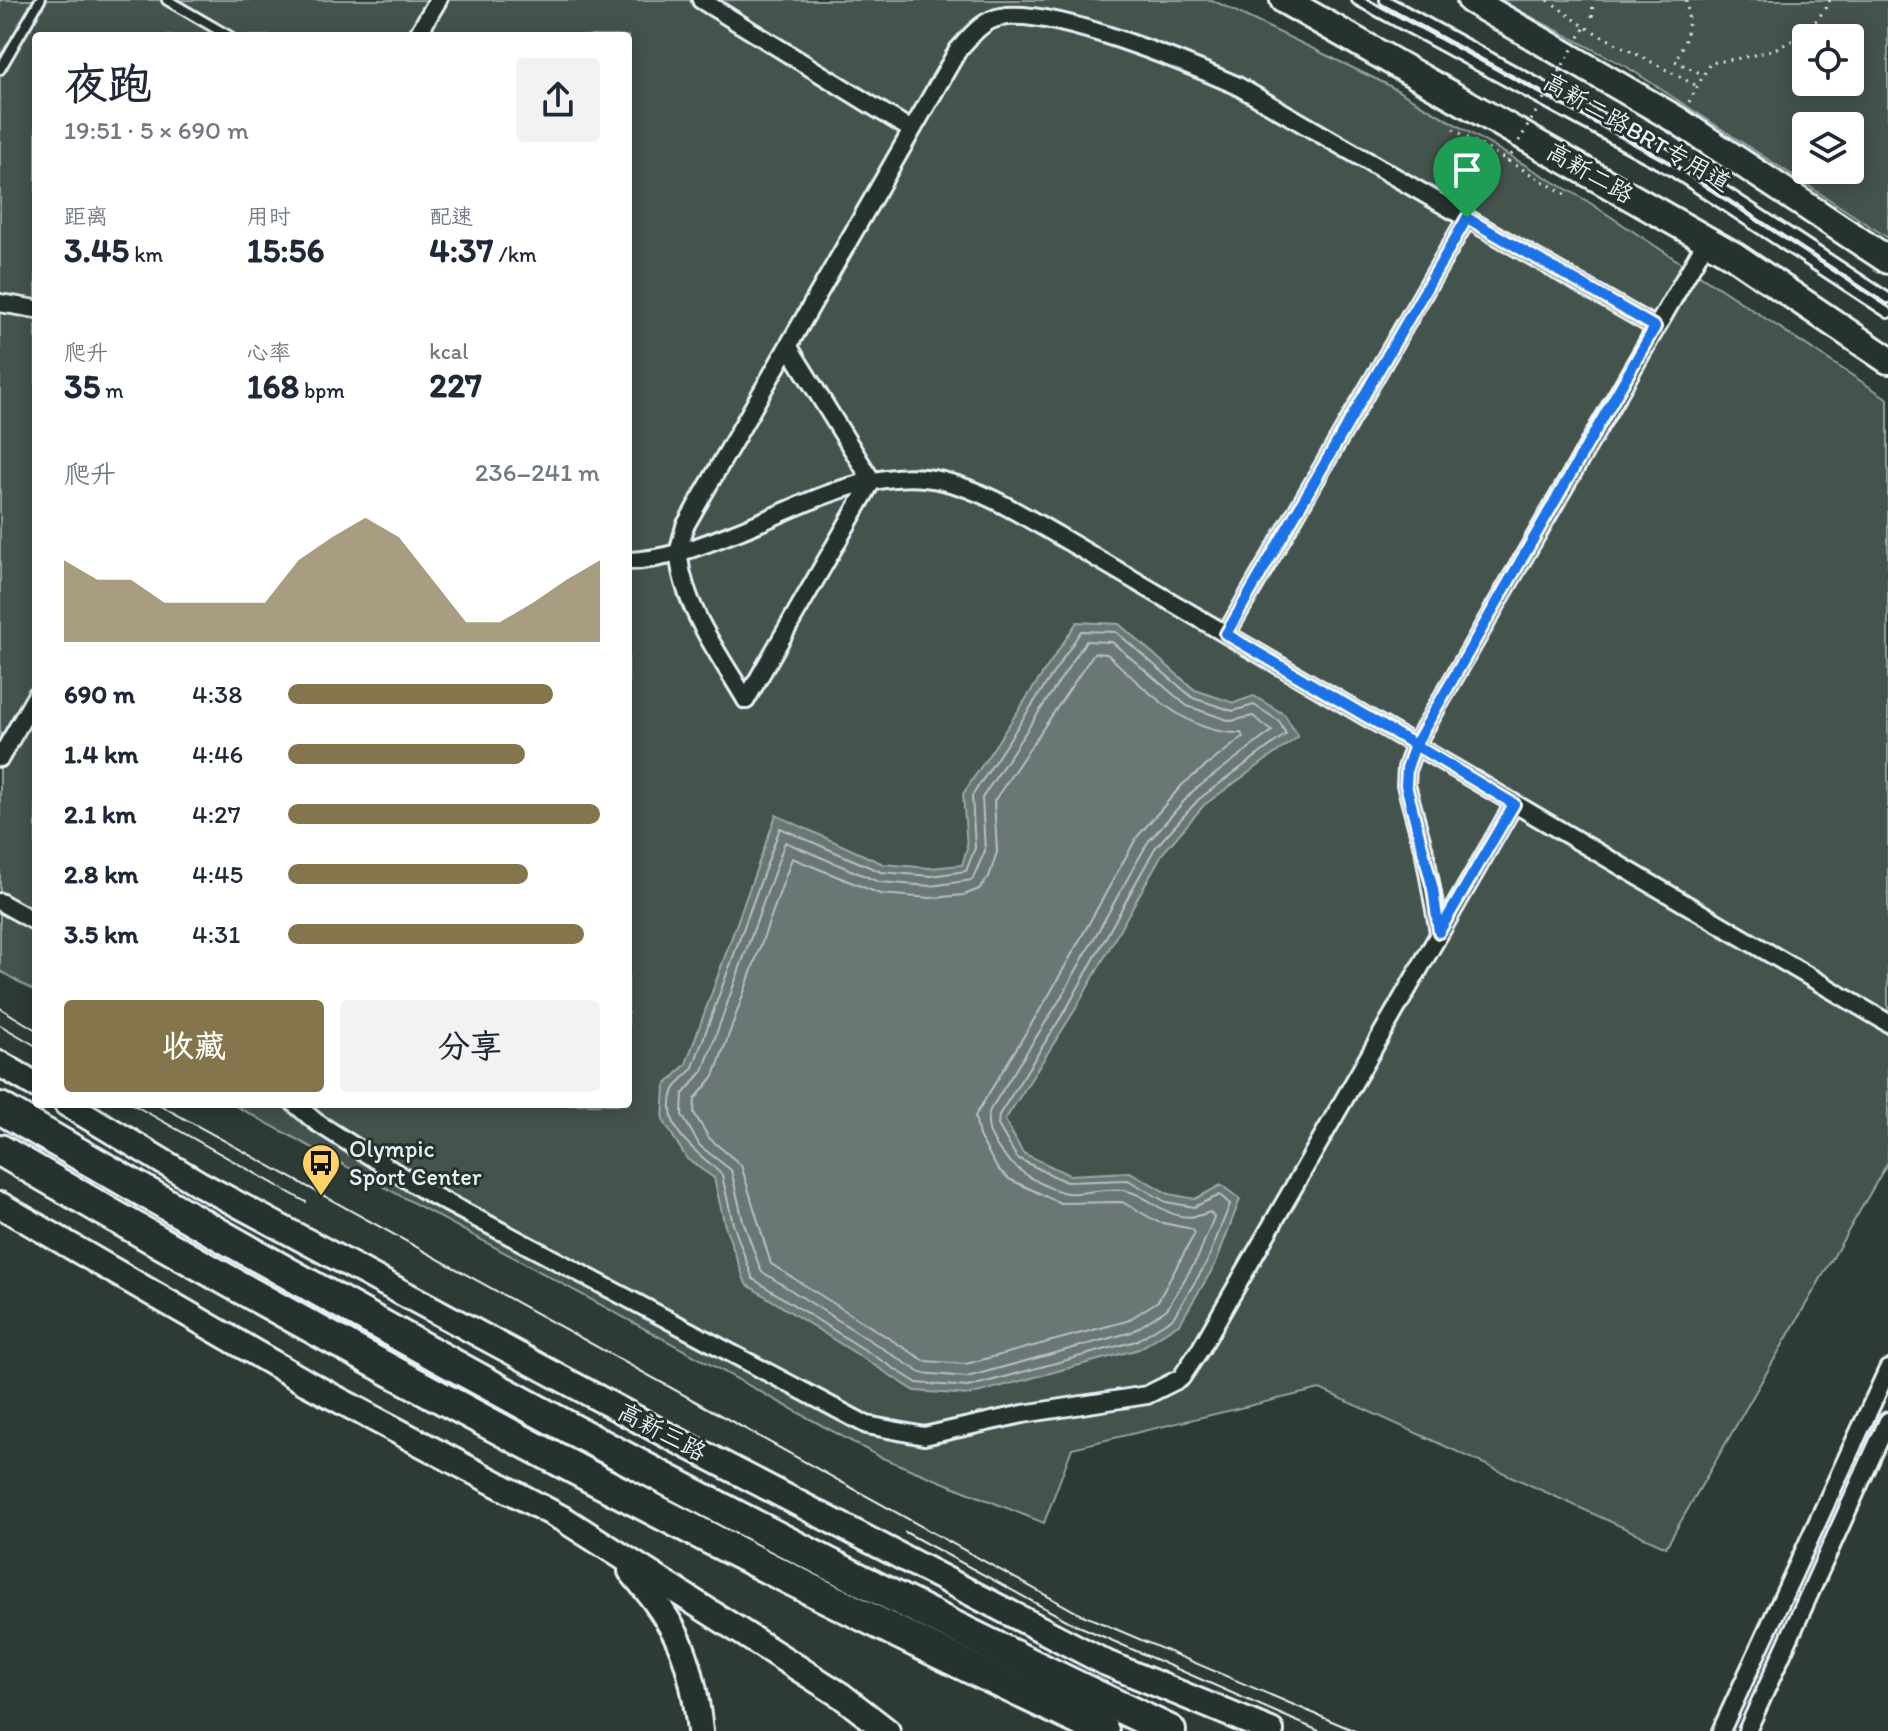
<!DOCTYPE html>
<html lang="zh">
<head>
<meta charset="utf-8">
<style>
  :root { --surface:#fff; --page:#f2f2f3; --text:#1f2937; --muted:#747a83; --accent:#84754c }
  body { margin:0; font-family:Itim,"LXGW WenKai TC",sans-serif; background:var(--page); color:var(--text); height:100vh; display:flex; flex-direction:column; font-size:30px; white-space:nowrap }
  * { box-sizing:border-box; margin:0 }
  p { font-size:26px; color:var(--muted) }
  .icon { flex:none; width:44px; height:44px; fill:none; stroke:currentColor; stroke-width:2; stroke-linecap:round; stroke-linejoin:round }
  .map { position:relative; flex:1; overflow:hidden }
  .panel { position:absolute; left:32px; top:32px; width:600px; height:1076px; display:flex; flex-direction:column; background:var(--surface); border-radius:8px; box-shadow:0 4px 20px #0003 }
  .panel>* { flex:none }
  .buttons { position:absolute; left:1792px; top:24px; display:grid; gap:16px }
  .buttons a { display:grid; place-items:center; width:72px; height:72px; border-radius:8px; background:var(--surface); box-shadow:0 4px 20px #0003; font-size:40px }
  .pin { position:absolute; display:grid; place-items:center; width:68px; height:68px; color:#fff; margin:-82px -34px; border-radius:50% 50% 50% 0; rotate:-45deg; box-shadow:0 0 8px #0007 }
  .pin .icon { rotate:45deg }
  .round { display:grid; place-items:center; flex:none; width:84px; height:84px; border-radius:8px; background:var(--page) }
  .headline { display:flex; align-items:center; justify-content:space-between; height:136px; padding:0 32px }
  h1 { font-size:44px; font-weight:800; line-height:60px }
  .metrics { display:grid; grid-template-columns:repeat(3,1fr); gap:12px; height:136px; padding:8px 32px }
  .metrics div { display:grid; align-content:center }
  .metrics b { font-size:34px; font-weight:800 }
  .metrics small { font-size:22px; font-weight:400 }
  .metrics p { font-size:22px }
  .chart { height:224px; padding:16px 32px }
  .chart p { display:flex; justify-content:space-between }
  .chart svg { width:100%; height:144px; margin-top:8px; fill:var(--accent); opacity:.7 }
  .primary-button { display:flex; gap:16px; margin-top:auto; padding:16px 32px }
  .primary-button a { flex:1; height:92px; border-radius:8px; background:var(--accent); color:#fff; font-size:32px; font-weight:800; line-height:92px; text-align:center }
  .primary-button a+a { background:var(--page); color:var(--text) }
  ul { padding:0 32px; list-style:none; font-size:26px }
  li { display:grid; grid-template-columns:128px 96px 1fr; align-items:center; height:60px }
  li i { height:20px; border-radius:10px; background:var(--accent) }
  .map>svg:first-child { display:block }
  .green { fill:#45524e; stroke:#96a2a3; stroke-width:2; fill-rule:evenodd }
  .water { fill:#6b7775; stroke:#9da8a9; stroke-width:2 }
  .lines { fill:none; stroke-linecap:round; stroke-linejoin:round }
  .shore { stroke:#b6c0c4; stroke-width:2 }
  .lane-casing { stroke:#e8f1f8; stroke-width:14 }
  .street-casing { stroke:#e8f1f8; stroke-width:22 }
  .secondary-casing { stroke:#e8f1f8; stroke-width:30 }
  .primary-casing { stroke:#e8f1f8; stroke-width:32 }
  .highway-casing { stroke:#e8f1f8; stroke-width:36 }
  .path { stroke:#e8f1f8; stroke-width:3; stroke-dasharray:2 6; stroke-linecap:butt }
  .lane { stroke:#26332d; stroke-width:8 }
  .street { stroke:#26332d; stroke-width:16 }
  .secondary { stroke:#26332d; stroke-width:24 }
  .primary { stroke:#26332d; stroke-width:26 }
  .highway { stroke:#26332d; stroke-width:30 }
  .tram { stroke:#e8f1f8; stroke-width:2 }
  .path-bridge { stroke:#e8f1f8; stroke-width:3; stroke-dasharray:2 6; stroke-linecap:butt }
  .route-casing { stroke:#fff; stroke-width:16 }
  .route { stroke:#1a73e8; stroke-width:10 }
  .labels { text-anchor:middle; stroke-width:6; stroke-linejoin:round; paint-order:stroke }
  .street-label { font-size:24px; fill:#e8f1f8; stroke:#26332d }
  .poi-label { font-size:24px; fill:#e8f1f8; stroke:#26332d; text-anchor:start }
</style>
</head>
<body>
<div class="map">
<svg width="1888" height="1731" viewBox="0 0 1888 1731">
  <rect width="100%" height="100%" fill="#2e3b35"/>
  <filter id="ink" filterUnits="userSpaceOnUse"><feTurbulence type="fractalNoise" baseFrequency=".0125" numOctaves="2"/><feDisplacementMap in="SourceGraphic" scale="16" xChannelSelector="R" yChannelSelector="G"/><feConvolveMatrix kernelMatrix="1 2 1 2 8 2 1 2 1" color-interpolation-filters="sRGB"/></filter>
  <g filter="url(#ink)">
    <g class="green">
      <path d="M0,0h1212l174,84 201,117 301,198v763l-222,385 -346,-158 -248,59 -28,75 -164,-66 -648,-353h396v-1068h-592v956l-36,-21z"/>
      <path d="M1499,0h389v238l-261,-171zM1806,38h44v44h-44zM1806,126h44v44h-44z"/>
    </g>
    <path class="water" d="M1077,622l42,2 76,66 39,13 20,-7 31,19 13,22 -94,68 -42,49 -87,156 -70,110 18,33 46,22 61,-3 39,22 26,5 26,-14 19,14 -25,66 -35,58 -41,26 -170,46 -54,-4 -169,-107 -21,-58 -11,-48 -27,-19 -24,-39 2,-34 21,-22 90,-249 107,49 47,4 32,-3 5,-17 -4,-54z"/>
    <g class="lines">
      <g class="shore">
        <path d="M1081,631l35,1 77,66 40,13 21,-6 25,16 7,13 -87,65 -44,49 -87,158 -69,109 -1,10 19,33 49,24 62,-2 38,22 28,5 26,-12 10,9 -23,58 -34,56 -37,23 -168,46 -51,-4 -164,-104 -20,-55 -11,-49c-22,-23 -61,-42 -49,-83 3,-9 15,-17 20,-25l87,-239 101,44 50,4 35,-5 9,-23 -3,-52z"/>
        <path d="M1086,641l26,1 75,64 44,15 22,-5 19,15 -79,60 -45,51 -89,159 -69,109c-14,36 46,78 77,83 18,2 38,-6 56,-3 31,5 46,39 87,22l4,5 -16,40 -31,52 -35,23 -165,45 -46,-4 -160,-102 -18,-50 -12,-51 -31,-24 -18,-31 1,-21 20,-23 82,-229 94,40 52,4 41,-6 13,-29 -3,-53z"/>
        <path d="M1094,653l13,1c37,34 80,81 134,79l2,4 -60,47 -46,53 -88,158 -74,121 4,20 18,32 12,11 51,24 62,-1 36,20 34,7 3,4 -37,68 -31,20 -161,43 -41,-3 -154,-97 -30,-99 -32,-27 -15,-25 1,-14 19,-23 78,-218 88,36 51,4 33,-3 15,-6 10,-12 8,-25 -3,-51z"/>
      </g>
      <g class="lane-casing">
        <g id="lane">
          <path d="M167,0l62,36"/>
          <path d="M1357,0l315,171 216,142"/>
          <path d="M1385,0l291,159 212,139"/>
          <path d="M0,69l40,-69"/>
        </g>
      </g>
      <g class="street-casing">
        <g id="street">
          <path d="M701,0l209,129"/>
          <path d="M417,36l21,-36"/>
          <path d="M0,303l36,6"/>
          <path d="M628,561c39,-1 75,-16 111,-30 63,-25 135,-67 204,-50 42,10 79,34 116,55l829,487"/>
          <path d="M1226,634l241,-416"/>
          <path d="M746,700c-25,-43 -62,-92 -67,-143 -1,-10 4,-21 6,-31l273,-476c12,-13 24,-30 43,-33 50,-10 185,46 235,68l419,242"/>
          <path d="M746,700l126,-219 -83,-134"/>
          <path d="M0,758l36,-62"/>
          <path d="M0,902l36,20"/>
          <path d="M1439,932l-14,-77 -19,-70 1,-17 8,-23 292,-505"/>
          <path d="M295,1104l21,18 109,69 442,234 57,11 99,-22 124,-19 34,-17 20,-30 313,-544"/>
          <path d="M1721,1731l167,-362"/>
          <path d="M1747,1731l141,-310"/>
        </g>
      </g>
      <g class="secondary-casing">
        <g id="secondary">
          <path d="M0,1064l36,21"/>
          <path d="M67,1104l133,80 463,249 443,230 165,68"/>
          <path d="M0,1205l307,178 258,137 277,176 45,35"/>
          <path d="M631,1571c48,56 61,87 69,160"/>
        </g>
      </g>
      <g class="primary-casing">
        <g id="primary">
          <path d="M1284,0l449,255 155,105"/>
          <path d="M1471,0l206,120 211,140"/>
        </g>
      </g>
      <g class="highway-casing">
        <g id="highway">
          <path d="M0,1108c382,223 770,435 1170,623"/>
          <path d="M0,1150c359,210 726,404 1103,581"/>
        </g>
      </g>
      <g class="path">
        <path d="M1548,0l37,27 112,59"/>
        <path d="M1686,0c5,25 2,39 -11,61l29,14"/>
        <path d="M1592,17l1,-17"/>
        <path d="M1689,102l21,-39c51,-8 94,-14 120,-63"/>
        <path d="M1453,129l112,65"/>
      </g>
      <use href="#lane" class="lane"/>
      <use href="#street" class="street"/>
      <use href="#secondary" class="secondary"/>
      <use href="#primary" class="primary"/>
      <use href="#highway" class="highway"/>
      <g class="tram">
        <path d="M0,1008l36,22"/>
        <path d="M0,1025l36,21"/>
        <path d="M132,1104l174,98"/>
        <path d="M158,1104l920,509 277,118"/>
        <path d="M905,1532l167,91 247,108"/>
      </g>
      <path class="path-bridge" d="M1507,162l78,-135"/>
    </g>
  </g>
  <g class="lines" filter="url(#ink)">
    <g class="route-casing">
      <path id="route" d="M1467,218l-241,416 189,111 -8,23 -1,17 27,104 6,43 75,-128 -99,-59 240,-418 -188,-109"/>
    </g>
    <use href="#route" class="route"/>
  </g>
  <defs>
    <g id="bus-pin" transform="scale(2)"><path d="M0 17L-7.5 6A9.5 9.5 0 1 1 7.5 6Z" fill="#ffd166" stroke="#26332d"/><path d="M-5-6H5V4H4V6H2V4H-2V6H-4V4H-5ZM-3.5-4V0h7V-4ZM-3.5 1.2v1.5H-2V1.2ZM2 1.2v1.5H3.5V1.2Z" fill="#111"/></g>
  </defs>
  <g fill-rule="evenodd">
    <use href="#bus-pin" x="321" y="1163"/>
  </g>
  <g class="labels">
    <g class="street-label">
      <text transform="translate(1637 132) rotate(30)" y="8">高新二路BRT专用道</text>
      <text transform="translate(1590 173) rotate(30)" y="8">高新二路</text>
      <text transform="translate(662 1432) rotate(28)" y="8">高新三路</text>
    </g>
    <g class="poi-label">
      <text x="349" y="1157">Olympic<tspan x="349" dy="28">Sport Center</tspan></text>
    </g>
  </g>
</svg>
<div class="buttons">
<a><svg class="icon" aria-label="locate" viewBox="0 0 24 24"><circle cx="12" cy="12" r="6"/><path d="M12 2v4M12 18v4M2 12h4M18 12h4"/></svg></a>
<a><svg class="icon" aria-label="layers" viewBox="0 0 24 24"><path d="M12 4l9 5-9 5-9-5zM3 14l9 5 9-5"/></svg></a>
</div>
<div class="pin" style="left:1467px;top:218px;background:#1e9e55"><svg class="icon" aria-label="arrive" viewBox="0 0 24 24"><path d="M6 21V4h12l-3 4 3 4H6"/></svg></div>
<section class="panel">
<div class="headline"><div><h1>夜跑</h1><p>19:51 · 5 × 690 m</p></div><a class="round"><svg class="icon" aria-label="share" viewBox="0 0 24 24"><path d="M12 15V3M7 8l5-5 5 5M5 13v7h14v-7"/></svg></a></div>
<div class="metrics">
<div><p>距离</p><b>3.45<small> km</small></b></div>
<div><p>用时</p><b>15:56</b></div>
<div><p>配速</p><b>4:37<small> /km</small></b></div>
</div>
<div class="metrics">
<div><p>爬升</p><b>35<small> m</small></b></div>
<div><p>心率</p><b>168<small> bpm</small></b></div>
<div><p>kcal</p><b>227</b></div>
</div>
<div class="chart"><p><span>爬升</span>236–241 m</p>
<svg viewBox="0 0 160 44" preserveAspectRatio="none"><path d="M0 44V19L10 25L20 25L30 32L40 32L50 32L60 32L70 19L80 12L90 6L100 12L110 25L120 38L130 38L140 32L150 25L160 19V44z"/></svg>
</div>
<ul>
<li><b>690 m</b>4:38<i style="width:85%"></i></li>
<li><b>1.4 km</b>4:46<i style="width:76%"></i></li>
<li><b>2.1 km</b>4:27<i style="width:100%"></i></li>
<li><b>2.8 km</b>4:45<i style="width:77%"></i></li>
<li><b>3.5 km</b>4:31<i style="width:95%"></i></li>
</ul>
<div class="primary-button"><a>收藏</a><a>分享</a></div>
</section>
</div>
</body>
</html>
